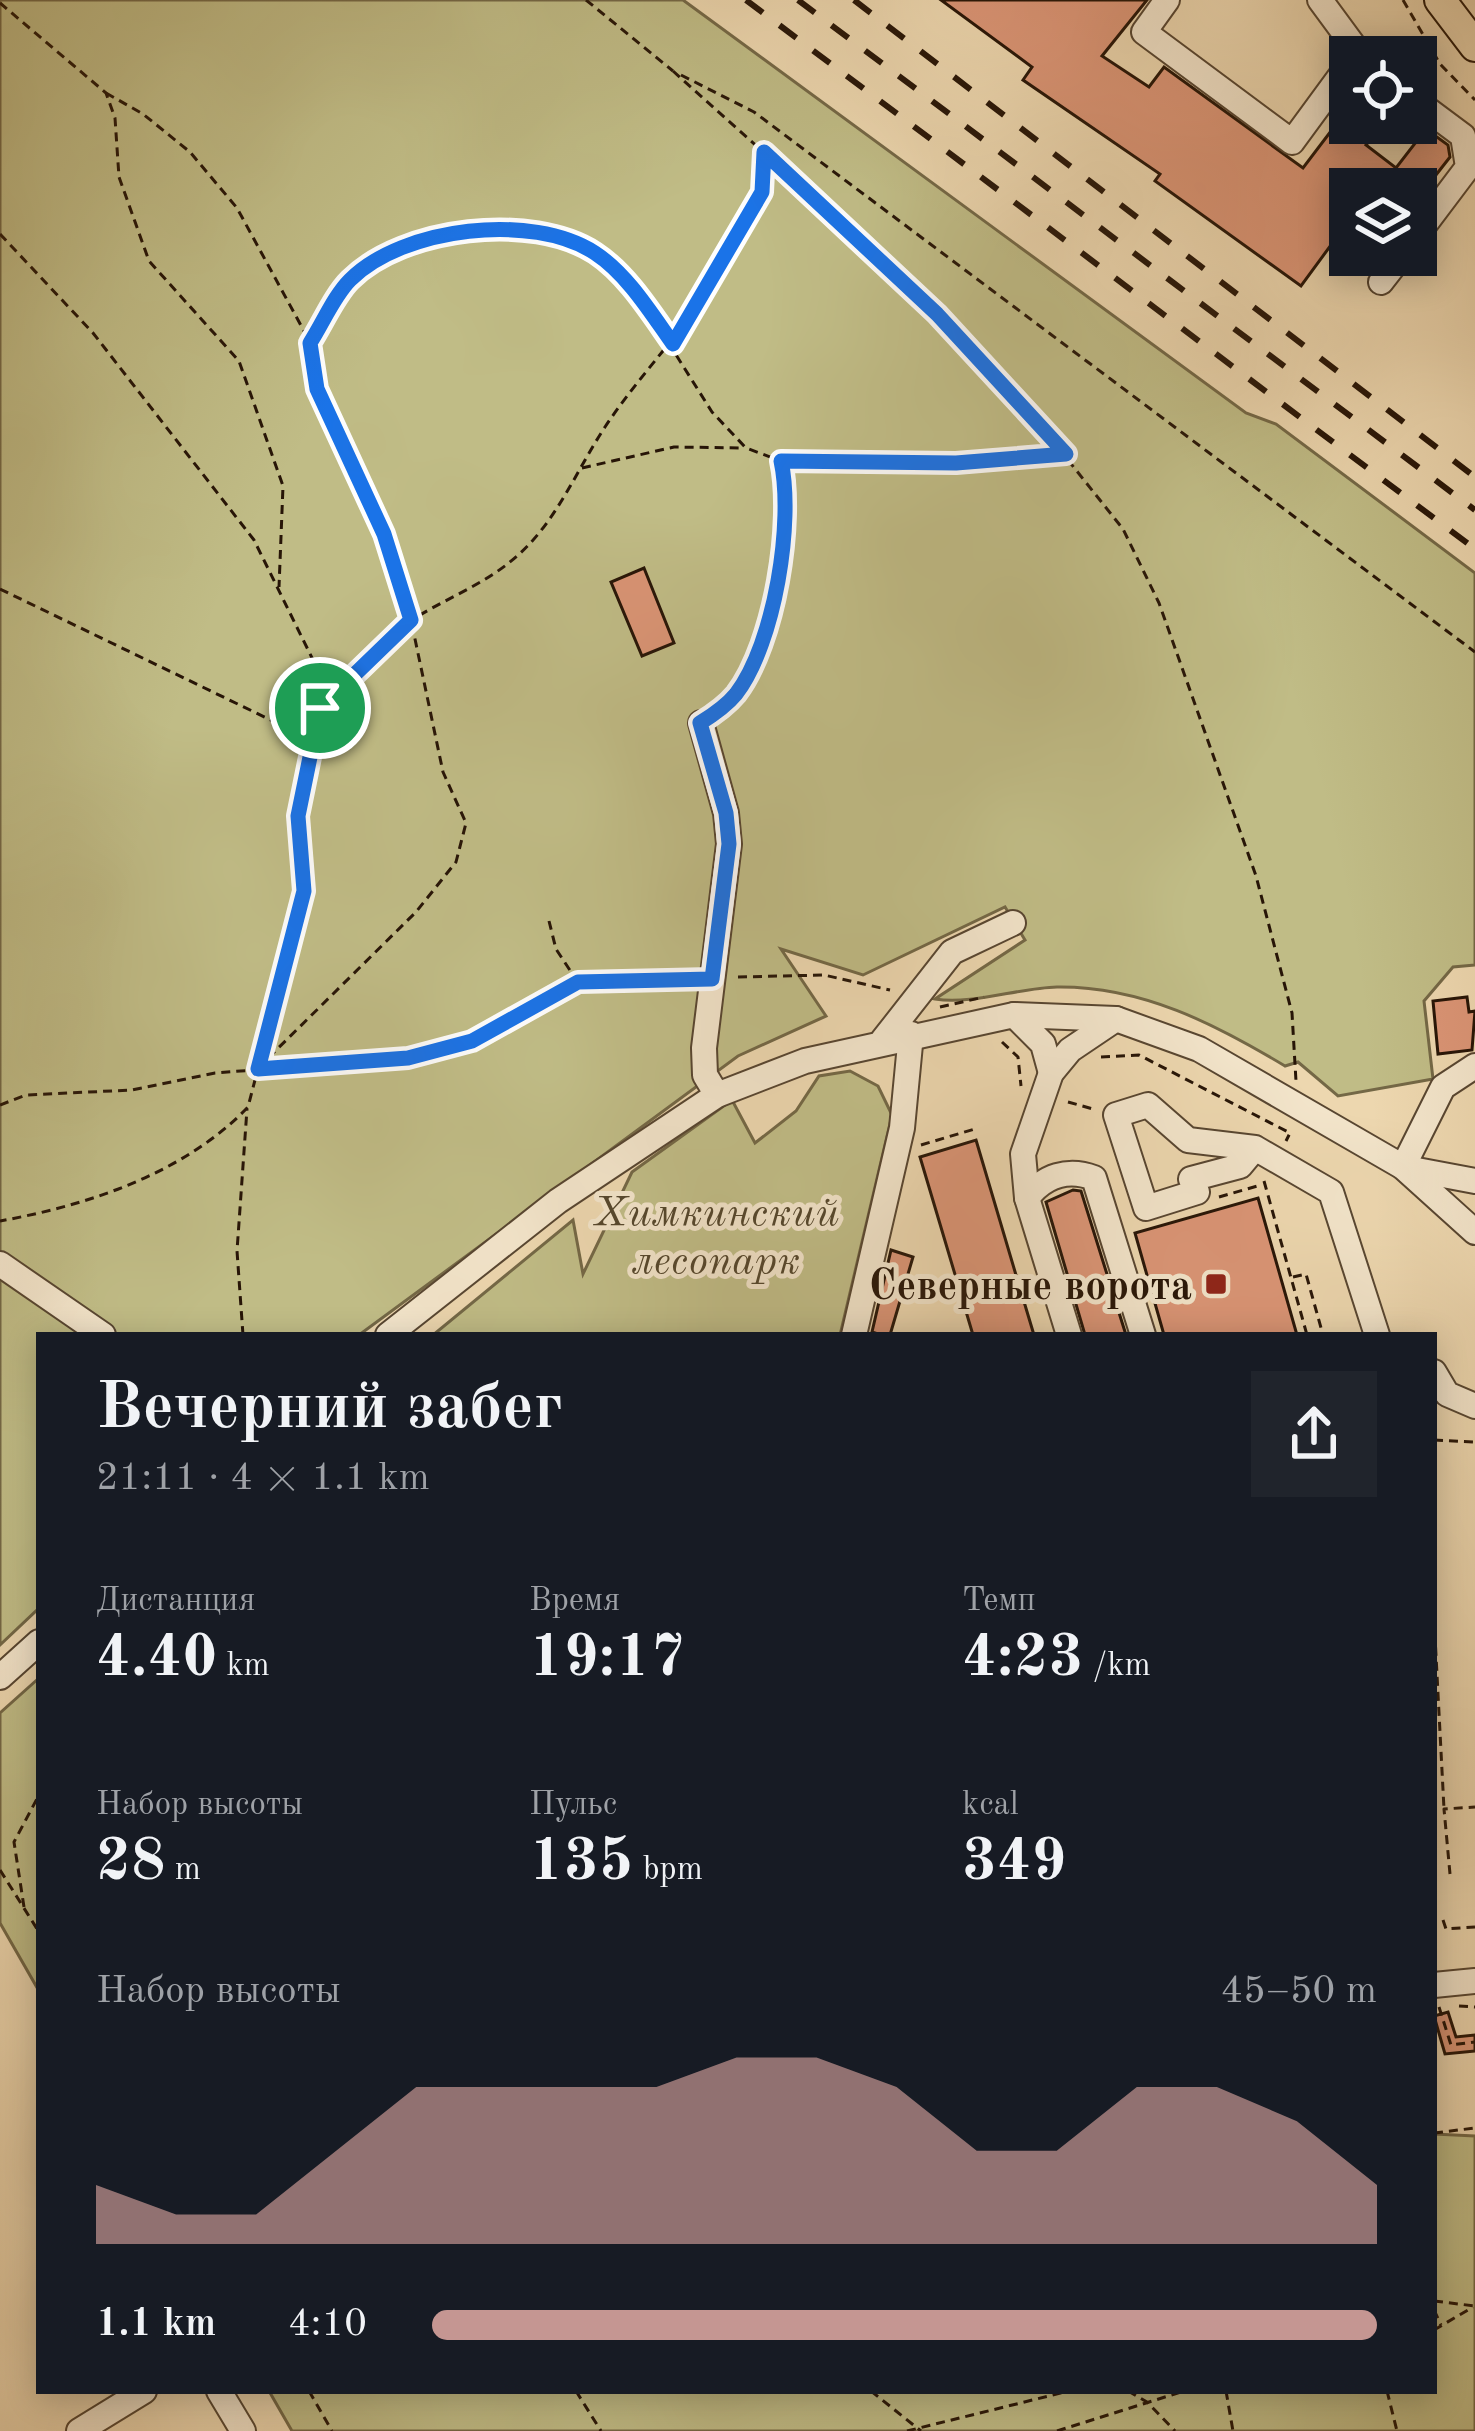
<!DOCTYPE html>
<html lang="ru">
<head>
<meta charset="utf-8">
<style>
  :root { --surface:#171b24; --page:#20242c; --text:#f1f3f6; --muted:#9ea1a6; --accent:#c59692 }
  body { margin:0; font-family:"Old Standard TT",serif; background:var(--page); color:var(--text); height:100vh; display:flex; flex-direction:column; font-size:45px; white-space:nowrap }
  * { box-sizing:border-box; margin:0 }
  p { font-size:39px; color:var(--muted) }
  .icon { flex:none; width:66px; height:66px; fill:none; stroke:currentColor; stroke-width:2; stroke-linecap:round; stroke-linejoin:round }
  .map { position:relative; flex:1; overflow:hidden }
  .drawer { position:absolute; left:36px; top:1332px; width:1401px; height:1062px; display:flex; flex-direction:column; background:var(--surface); border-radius:0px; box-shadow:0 6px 30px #0003 }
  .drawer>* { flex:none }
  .controls { position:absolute; left:1329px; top:36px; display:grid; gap:24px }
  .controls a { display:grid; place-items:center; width:108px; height:108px; border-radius:0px; background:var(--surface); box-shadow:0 6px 30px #0003; font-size:60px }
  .pin { position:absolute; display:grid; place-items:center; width:102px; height:102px; color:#fff; margin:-51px; border:6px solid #fff; border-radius:50%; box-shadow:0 3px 12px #0007 }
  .round { display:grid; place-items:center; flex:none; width:126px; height:126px; border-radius:0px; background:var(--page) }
  .summary { display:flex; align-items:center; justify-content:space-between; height:204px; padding:0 60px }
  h1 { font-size:66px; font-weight:700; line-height:90px }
  .stats { display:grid; grid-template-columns:repeat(3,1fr); gap:18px; height:204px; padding:12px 60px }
  .stats div { display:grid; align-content:center }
  .stats b { font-size:60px; font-weight:700 }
  .stats small { font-size:33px; font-weight:400 }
  .stats p { font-size:33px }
  .chart { height:336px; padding:24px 60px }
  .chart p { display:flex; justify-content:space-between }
  .chart svg { width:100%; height:216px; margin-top:12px; fill:var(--accent); opacity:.7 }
  ul { padding:0 60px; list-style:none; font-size:39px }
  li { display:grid; grid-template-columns:192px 144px 1fr; align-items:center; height:90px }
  li i { height:30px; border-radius:15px; background:var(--accent) }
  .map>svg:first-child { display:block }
  .green { fill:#c0bc86; stroke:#746846; stroke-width:3 }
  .building { fill:#db9576; stroke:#271507; stroke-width:3 }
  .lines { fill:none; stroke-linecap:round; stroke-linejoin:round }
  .minor-casing { stroke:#584631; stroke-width:28 }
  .major-casing { stroke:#271507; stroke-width:34 }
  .path { stroke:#271507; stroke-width:3; stroke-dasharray:9 6; stroke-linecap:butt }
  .minor { stroke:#f3e5cb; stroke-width:24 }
  .major { stroke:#edd7af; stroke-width:30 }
  .rail { stroke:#271507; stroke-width:6; stroke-dasharray:21 21; stroke-linecap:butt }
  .route-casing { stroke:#fff; stroke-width:24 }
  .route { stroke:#1a73e8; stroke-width:15 }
  .poi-dot { fill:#8f2418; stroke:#f3e5cb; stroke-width:4.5 }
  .labels { text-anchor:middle; stroke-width:10; stroke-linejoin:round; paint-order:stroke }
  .park-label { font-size:42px; font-style:italic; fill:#55472d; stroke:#f3e5cb }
  .poi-label { font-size:42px; font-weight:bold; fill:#271507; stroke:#f3e5cb; text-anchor:end }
</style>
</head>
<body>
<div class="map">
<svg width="1475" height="2431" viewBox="0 0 1475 2431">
  <rect width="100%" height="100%" fill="#edd7af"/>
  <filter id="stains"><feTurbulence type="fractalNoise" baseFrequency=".00167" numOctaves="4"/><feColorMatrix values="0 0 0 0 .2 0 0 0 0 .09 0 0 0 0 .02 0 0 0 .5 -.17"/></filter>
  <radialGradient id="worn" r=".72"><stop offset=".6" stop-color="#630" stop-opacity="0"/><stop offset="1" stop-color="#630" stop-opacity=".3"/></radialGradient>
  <g class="green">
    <path d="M0,0h683l563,413 30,11 199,149v392l-22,2 -29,34 9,78 -95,17 -40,-34 -13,4c-70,-42 -143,-80 -228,-79 -39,1 -85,18 -122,12l90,-59 -20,-33 -142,68 -82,-26 45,67 -88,40 -379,279h-320v273l-39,37z"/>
    <path d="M850,1071l28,15 14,29 -52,220h-407l140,-115 10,54 49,-102 100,-72 23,43 41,-32 23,-35z"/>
    <path d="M39,1678v313l-39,-68v-210z"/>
    <path d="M1434,2134l41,2v295h-1183l-23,-40h1165z"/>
  </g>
  <g class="building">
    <path d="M941,0h206l-45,56 47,31 15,-20 139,101 47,-62v17h33l-17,22 30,23 30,-39 22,16 2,12 -25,32h-75v30l-49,67 -146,-105 5,-7 -137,-94 9,-13z"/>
    <path d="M644,568l30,75 -32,13 -31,-74z"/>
    <path d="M1467,997l2,15 6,-1 -3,39 -34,4 -5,-53z"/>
    <path d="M976,1140l40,135 18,60h-61l-33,-111 -20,-67z"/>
    <path d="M1073,1190l8,1 45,144h-41l-39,-133z"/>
    <path d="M1258,1198l39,137h-133l-29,-102z"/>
    <path d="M891,1250l22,7 -23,78h-9l-9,-3z"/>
    <path d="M1448,2012l8,25 19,-2v16l-30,3 -11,-38z"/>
  </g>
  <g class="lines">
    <g class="minor-casing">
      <g id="minor">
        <path d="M1167,0l-23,32 148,110 58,-79"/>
        <path d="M1320,0l42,57"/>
        <path d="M1416,101l47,35 5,31 -52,69"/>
        <path d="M1381,282l21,-27"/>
        <path d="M701,723l25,90 3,31 -25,204 1,27 12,20"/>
        <path d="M1014,1015l29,29 8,29"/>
        <path d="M883,1040l69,-88 61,-29"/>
        <path d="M1255,1148l-15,18 -49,13 6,13 -51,16 -30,-93 32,-10 40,35 67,8 76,44 46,143"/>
        <path d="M1403,1167l40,-80 32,-21"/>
        <path d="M1406,1168l69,13"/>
        <path d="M1027,1198c17,-22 41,-30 67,-20l49,157"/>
        <path d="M0,1264l103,71"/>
        <path d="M388,1335l170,-134 159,-106 88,-34 209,-46 102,4 83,30 204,118 72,65"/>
        <path d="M854,1335l48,-207 9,-94"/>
        <path d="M1069,1335l-42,-137 -4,-44 28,-81 19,-23 46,-31"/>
        <path d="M1434,1372l13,22 28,12"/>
        <path d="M0,1677l39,-35"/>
        <path d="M1434,1985l41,-4"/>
        <path d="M219,2391l24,40"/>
        <path d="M79,2431l65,-40"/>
      </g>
    </g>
    <g class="major-casing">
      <path id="major" d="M1440,0l35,46"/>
    </g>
    <g class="path">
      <path d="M586,0l87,71"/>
      <path d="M1403,0l37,64 35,36"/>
      <path d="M0,3l106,90 9,25 4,59 30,84 90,100 44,125 -4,101"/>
      <path d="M673,71l177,159 167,166 106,133 36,74 97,273 36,137 4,68"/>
      <path d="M681,75l73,37 721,540"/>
      <path d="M106,93l37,21 47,38 47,56 73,134 7,47 67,145 27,86 32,152 23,51 -10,39 -40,50 -157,155"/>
      <path d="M0,234l93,99 161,207 62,126 4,42 -22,108 6,75 -56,216c-63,66 -159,98 -248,114"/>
      <path d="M311,342l40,-63 56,-33 70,-18 65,7 52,17 45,44 73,116 34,36 35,13 116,2 167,-9"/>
      <path d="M582,468l92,-21 70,1"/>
      <path d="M0,589l310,150"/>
      <path d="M321,707c29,-30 58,-68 94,-89 34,-21 72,-35 102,-62 40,-35 59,-85 88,-129 56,-85 154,-166 159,-274"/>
      <path d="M717,712c54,-49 79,-179 64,-249"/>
      <path d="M549,921l7,28 21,32"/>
      <path d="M738,977l86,-2 66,15"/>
      <path d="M940,1007l44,-10"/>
      <path d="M1002,1042l16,15 3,29"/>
      <path d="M1101,1057l38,-2 151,78 -4,8"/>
      <path d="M1068,1102l25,7"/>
      <path d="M0,1105l26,-10 106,-5 83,-17 193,-15 64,-17 106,-59 114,-1"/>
      <path d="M921,1145l57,-17"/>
      <path d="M1264,1181l43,154"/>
      <path d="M1219,1197l42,-12"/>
      <path d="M1293,1277l13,-3 17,61"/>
      <path d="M243,1335l-6,-84 10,-142"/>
      <path d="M1434,1440l39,2"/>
      <path d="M1434,1617l10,192"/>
      <path d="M0,1870l39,62"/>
      <path d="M1450,1874l-6,-65 31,-2"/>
      <path d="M24,1907l-10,-65 25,-47"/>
      <path d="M1443,1920l3,9 29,-2"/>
      <path d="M1459,2006l16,1"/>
      <path d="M1439,2007l12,38 24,-3"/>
      <path d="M1434,2133l41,-5"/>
      <path d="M1434,2301l41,5"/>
      <path d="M1434,2310l7,15"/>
      <path d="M1434,2330l39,-23"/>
      <path d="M309,2391l23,40"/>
      <path d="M576,2391l25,40"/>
      <path d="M871,2391l50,40"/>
      <path d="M1128,2391l19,11 28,29"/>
      <path d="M1226,2391l7,40"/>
      <path d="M1387,2391l10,40"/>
      <path d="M907,2431l162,-40"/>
      <path d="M1057,2431l127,-40"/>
    </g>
    <use href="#minor" class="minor"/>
    <use href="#major" class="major"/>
    <g class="rail">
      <path d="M746,0l729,549"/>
      <path d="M798,0l677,510"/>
      <path d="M854,0l621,477"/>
    </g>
  </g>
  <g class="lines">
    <g class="route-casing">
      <path id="route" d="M764,152l173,162 129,140 -110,9 -175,-2c13,60 -6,182 -45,233 -9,11 -23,21 -36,29l26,90 3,31 -17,135 -134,3 -106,59 -64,17 -150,11 46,-178 -6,-75 22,-108 91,-88 -27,-86 -67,-145 -7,-46c13,-20 24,-47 40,-63 53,-53 182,-68 245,-27 32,21 56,60 78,91l89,-152z"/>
    </g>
    <use href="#route" class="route"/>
  </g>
  <rect class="poi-dot" x="1204" y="1272" width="24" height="24" rx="6"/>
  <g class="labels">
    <g class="park-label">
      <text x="716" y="1226">Химкинский<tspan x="716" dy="48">лесопарк</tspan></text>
    </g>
    <g class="poi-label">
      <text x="1192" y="1299">Северные ворота</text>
    </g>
  </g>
  <rect width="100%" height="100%" filter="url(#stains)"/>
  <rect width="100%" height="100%" fill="url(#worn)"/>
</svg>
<div class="controls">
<a><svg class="icon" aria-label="locate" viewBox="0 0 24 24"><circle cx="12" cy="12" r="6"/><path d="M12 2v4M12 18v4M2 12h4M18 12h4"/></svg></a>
<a><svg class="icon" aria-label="layers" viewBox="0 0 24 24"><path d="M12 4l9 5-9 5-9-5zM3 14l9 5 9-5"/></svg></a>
</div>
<div class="pin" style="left:320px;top:708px;background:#1e9e55"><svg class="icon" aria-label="arrive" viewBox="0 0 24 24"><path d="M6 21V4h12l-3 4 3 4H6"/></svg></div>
<section class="drawer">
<div class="summary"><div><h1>Вечерний забег</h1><p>21:11 · 4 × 1.1 km</p></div><a class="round"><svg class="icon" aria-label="share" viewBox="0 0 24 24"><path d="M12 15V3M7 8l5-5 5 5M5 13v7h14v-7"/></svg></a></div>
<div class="stats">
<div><p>Дистанция</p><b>4.40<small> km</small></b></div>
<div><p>Время</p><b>19:17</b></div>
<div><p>Темп</p><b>4:23<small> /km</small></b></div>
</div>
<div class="stats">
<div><p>Набор высоты</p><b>28<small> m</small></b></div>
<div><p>Пульс</p><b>135<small> bpm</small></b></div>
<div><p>kcal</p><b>349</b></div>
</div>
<div class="chart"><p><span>Набор высоты</span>45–50 m</p>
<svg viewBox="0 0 160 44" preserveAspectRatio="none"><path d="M0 44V32L10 38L20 38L30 25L40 12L50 12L60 12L70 12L80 6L90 6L100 12L110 25L120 25L130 12L140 12L150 19L160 32V44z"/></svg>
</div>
<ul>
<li><b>1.1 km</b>4:10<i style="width:100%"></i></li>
</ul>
</section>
</div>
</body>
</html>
